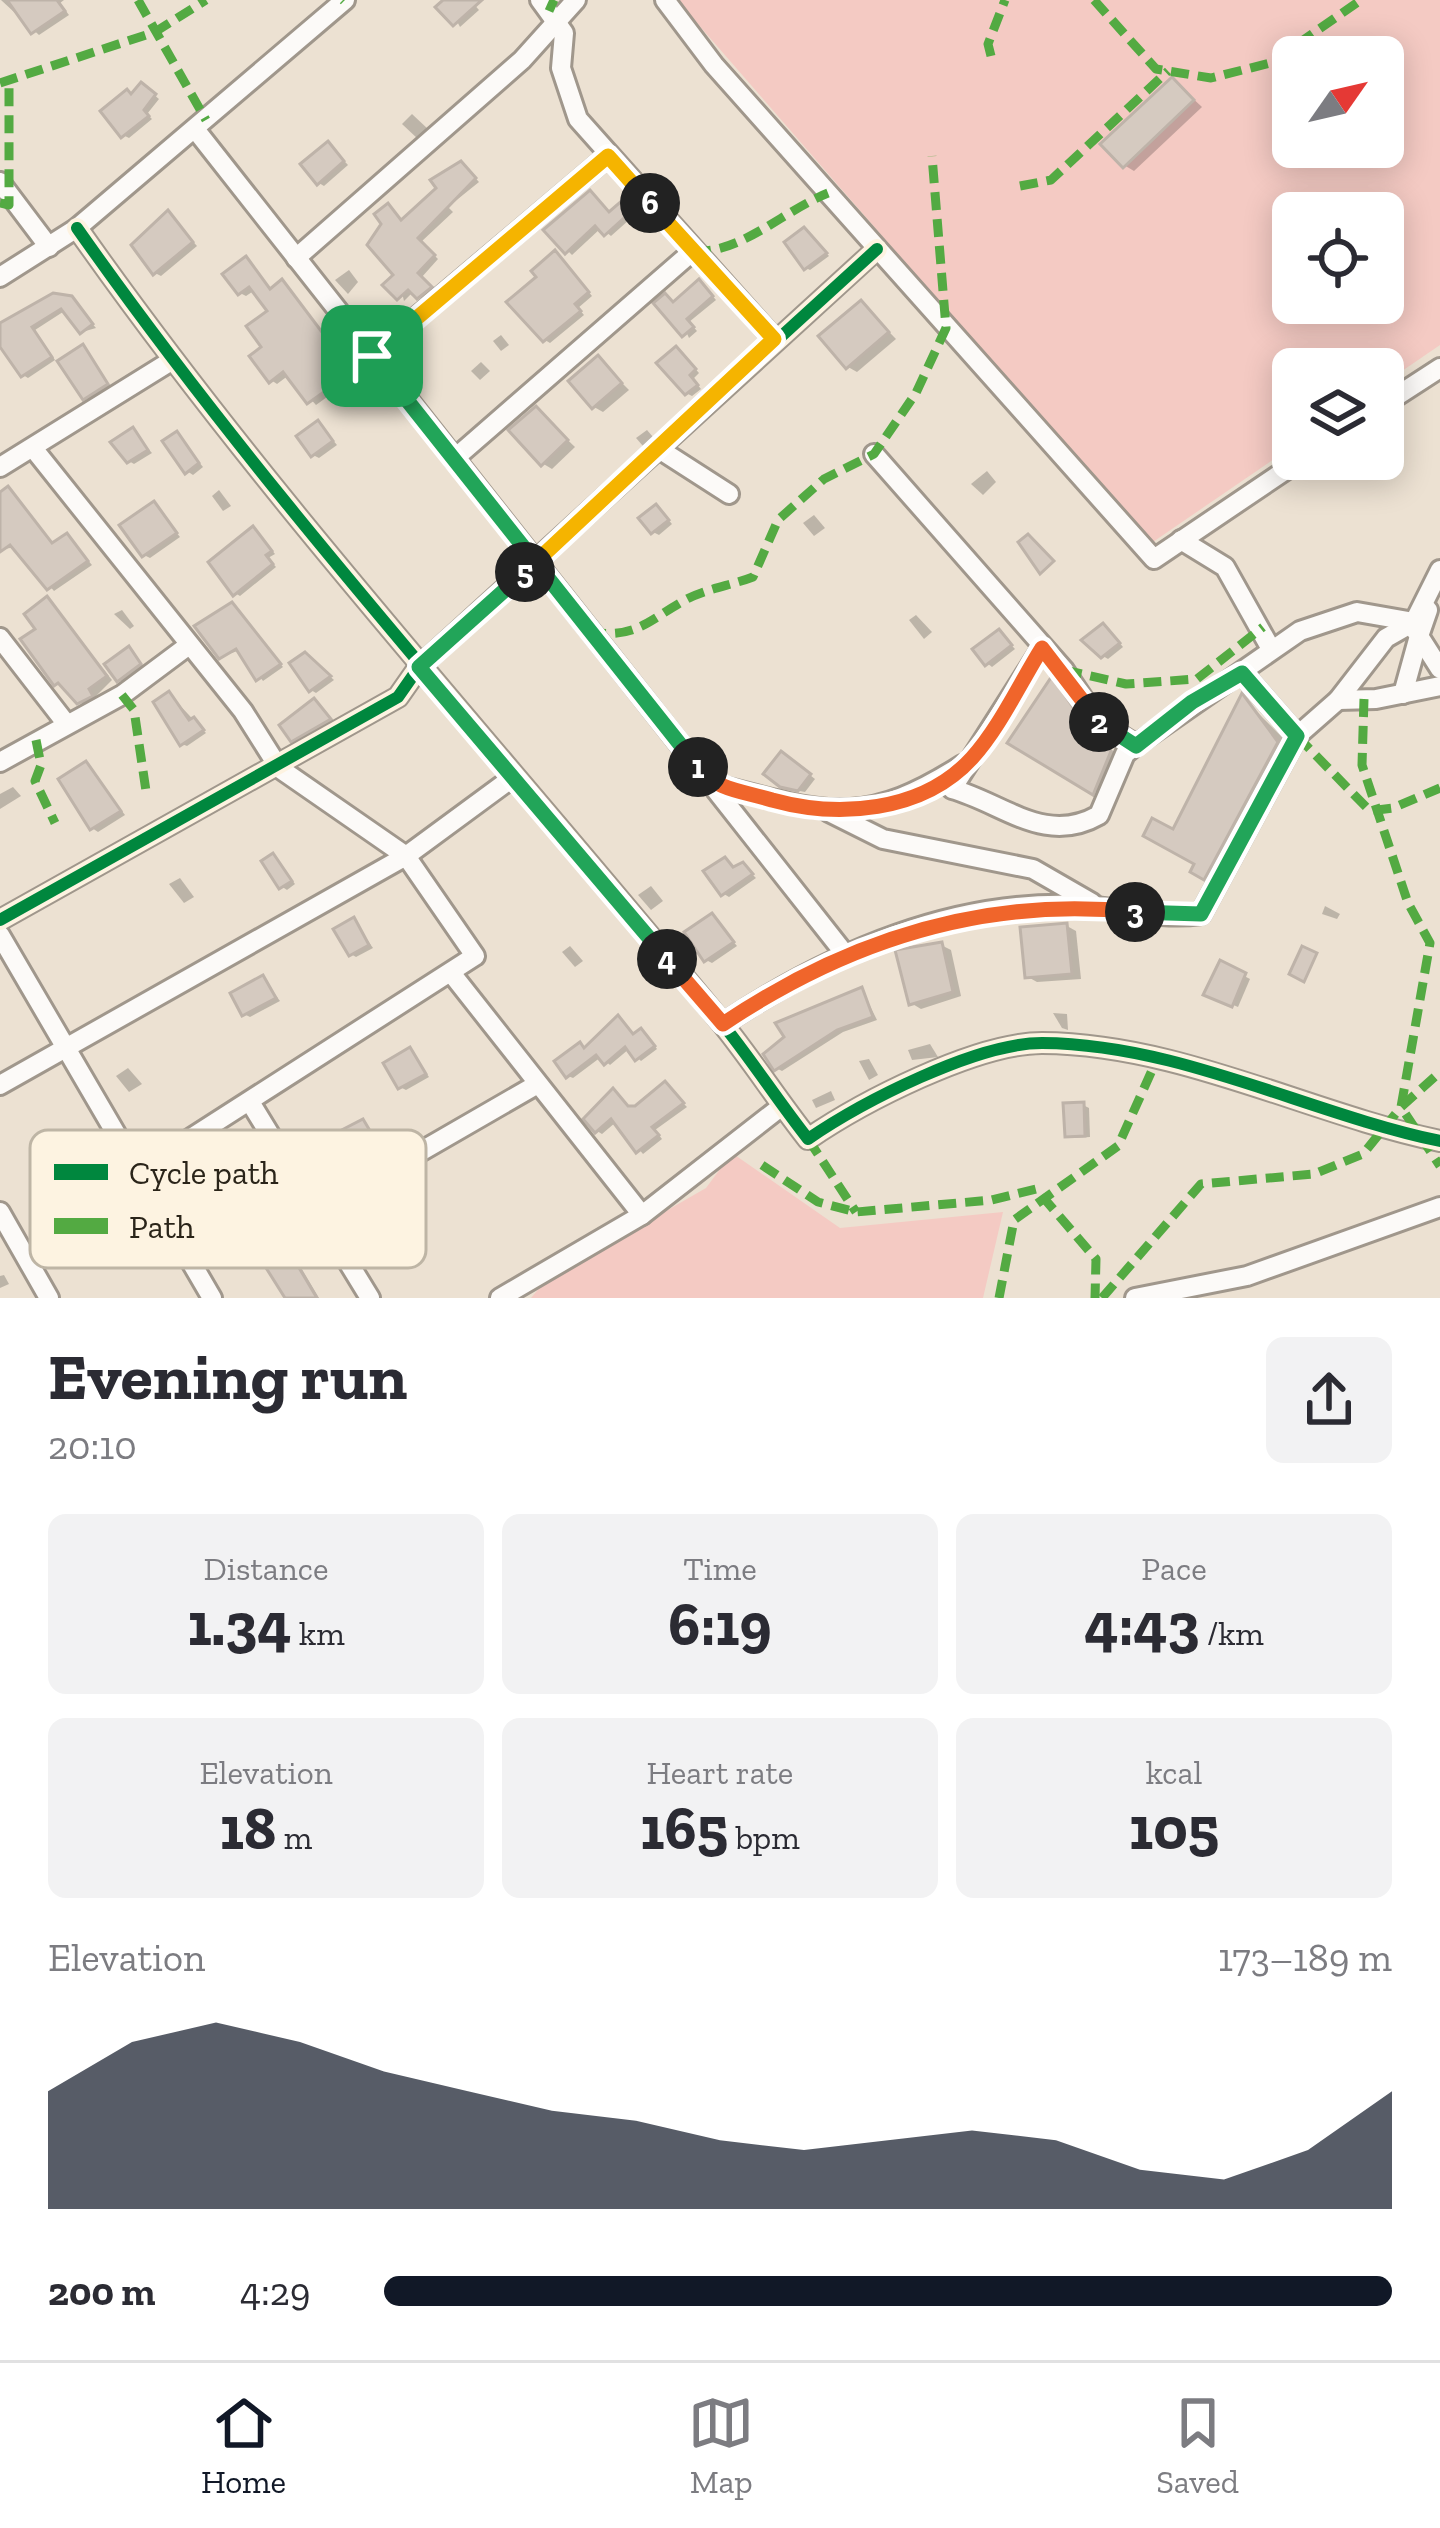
<!DOCTYPE html>
<html lang="en">
<head>
<meta charset="utf-8">
<style>
  :root { --surface:#fff; --page:#f2f2f3; --text:#2b2b33; --muted:#7c7c81; --line:#e1e1e2; --accent:#111827 }
  body { margin:0; font-family:"Zilla Slab",serif; background:var(--page); color:var(--text); height:100vh; display:flex; flex-direction:column; font-size:45px; white-space:nowrap }
  * { box-sizing:border-box; margin:0 }
  p { font-size:39px; color:var(--muted) }
  .icon { flex:none; width:66px; height:66px; fill:none; stroke:currentColor; stroke-width:2; stroke-linecap:round; stroke-linejoin:round }
  .map { position:relative; height:1298px; overflow:hidden }
  .sheet { display:flex; flex-direction:column; background:var(--surface); flex:1 }
  .sheet>* { flex:none }
  .needle { width:78px; rotate:56deg }
  .fabs { position:absolute; left:1272px; top:36px; display:grid; gap:24px }
  .fabs a { display:grid; place-items:center; width:132px; height:132px; border-radius:18px; background:var(--surface); box-shadow:0 6px 30px #0003; font-size:60px }
  .pin { position:absolute; display:grid; place-items:center; width:102px; height:102px; color:#fff; margin:-51px; border-radius:24px; box-shadow:0 6px 18px #0006 }
  .km { position:absolute; width:60px; height:60px; margin:-30px; border-radius:50%; background:#222; color:#fff; font-size:33px; line-height:60px; text-align:center }
  .round { display:grid; place-items:center; flex:none; width:126px; height:126px; border-radius:18px; background:var(--page) }
  .overview { display:flex; align-items:center; justify-content:space-between; height:204px; padding:0 48px }
  h1 { font-size:66px; font-weight:800; line-height:90px }
  .figures { display:grid; grid-template-columns:repeat(3,1fr); gap:18px; height:204px; padding:12px 48px }
  .figures div { display:grid; align-content:center; border-radius:18px; background:var(--page); text-align:center }
  .figures b { font-size:60px; font-weight:800 }
  .figures small { font-size:33px; font-weight:400 }
  .figures p { font-size:33px }
  .chart { height:336px; padding:24px 48px }
  .chart p { display:flex; justify-content:space-between }
  .chart svg { width:100%; height:216px; margin-top:12px; fill:var(--accent); opacity:.7 }
  ul { padding:0 48px; list-style:none; font-size:39px }
  li { display:grid; grid-template-columns:192px 144px 1fr; align-items:center; height:90px }
  li i { height:30px; border-radius:15px; background:var(--accent) }
  .menu { display:flex; justify-content:space-around; align-items:center; height:168px; border-top:3px solid var(--line); background:var(--surface); font-size:33px; color:var(--muted) }
  .menu a { display:grid; justify-items:center; gap:6px }
  .menu .on { color:var(--accent) }
  .map>svg:first-child { display:block }
  .green { fill:#f4cac3; fill-rule:evenodd }
  .shadow { fill:#0003 }
  .building { fill:#d5cac0; stroke:#beb3a9; stroke-width:3 }
  .lines { fill:none; stroke-linecap:round; stroke-linejoin:round }
  .minor-casing { stroke:#a0978c; stroke-width:24 }
  .minor { stroke:#fcfaf8; stroke-width:18 }
  .quiet { stroke:#53aa42; stroke-width:9; stroke-dasharray:18 9; stroke-linecap:butt }
  .cycleway-casing { stroke:#fdf3e1; stroke-width:20 }
  .cycleway { stroke:#00873e; stroke-width:12 }
  .split-1-casing { stroke:#fff; stroke-width:24 }
  .split-2-casing { stroke:#fff; stroke-width:24 }
  .split-3-casing { stroke:#fff; stroke-width:24 }
  .split-4-casing { stroke:#fff; stroke-width:24 }
  .split-5-casing { stroke:#fff; stroke-width:24 }
  .split-6-casing { stroke:#fff; stroke-width:24 }
  .split-7-casing { stroke:#fff; stroke-width:24 }
  .split-1 { stroke:#22a559; stroke-width:15 }
  .split-2 { stroke:#f0652b; stroke-width:15 }
  .split-3 { stroke:#22a559; stroke-width:15 }
  .split-4 { stroke:#f0652b; stroke-width:15 }
  .split-5 { stroke:#22a559; stroke-width:15 }
  .split-6 { stroke:#f5b400; stroke-width:15 }
  .split-7 { stroke:#f5b400; stroke-width:15 }
  .key { fill:#fdf3e1; stroke:#beb5a5; stroke-width:3 }
  .key-label { font-size:33px; fill:#2a2419 }
</style>
</head>
<body>
<div class="map">
<svg width="1440" height="1298" viewBox="0 0 1440 1298">
  <rect width="100%" height="100%" fill="#ece1d2"/>
  <g class="green">
    <path d="M677,0h763v345l-57,39v-15h-90v77l-143,98zM1293,57h90v90h-90zM1293,213h90v90h-90z"/>
    <path d="M732,1153l108,75 163,-16 -20,86h-452l15,-18 160,-92z"/>
  </g>
  <g class="shadow">
    <path d="M1,0h63l-4,3 9,12 -30,20z"/>
    <path d="M446,0h24l9,10 -19,17z"/>
    <path d="M1173,80l29,27 -68,64 -10,-6z"/>
    <path d="M147,89l12,10 -12,15 5,5 -23,19 -6,-3 11,-39z"/>
    <path d="M412,114l17,16 -10,10 -17,-16z"/>
    <path d="M328,144l20,21 -24,21 -5,-3z"/>
    <path d="M466,168l13,14 -31,25 5,5 -32,30 17,17 -17,19 14,13 -11,9 -10,-9 -10,10 -19,-77 4,-17 14,16z"/>
    <path d="M631,204l7,8 -27,24 -10,-8 -29,27 -25,-25z"/>
    <path d="M168,214l29,32 -36,30 -6,-3z"/>
    <path d="M809,233l20,23 -19,14 -4,-2z"/>
    <path d="M560,257l32,39 -14,12 6,7 -34,28 -5,-3z"/>
    <path d="M246,260l26,30 10,-7 6,4 68,89 -40,29 -27,-30 -12,9 -6,-4 -6,-33 7,-36 -17,-21 -9,6 -6,-3z"/>
    <path d="M349,270l9,12 -10,12 -13,-14z"/>
    <path d="M704,286l12,14 -27,22 8,9 -8,7 -15,-33z"/>
    <path d="M71,299l25,29 -14,4 -16,-22 -31,20 20,30 -27,18 -5,-3 -23,-29v-19z"/>
    <path d="M861,303l35,36 -39,33 -9,-5z"/>
    <path d="M501,335l8,10 -8,6 -8,-10z"/>
    <path d="M83,347l28,40 -21,13 -5,-3z"/>
    <path d="M681,353l18,20 -6,6 8,10 -9,7 -6,-3z"/>
    <path d="M598,359l31,31 -26,22 -9,-5z"/>
    <path d="M481,362l9,9 -10,9 -9,-9z"/>
    <path d="M536,410l39,37 -23,22 -10,-6z"/>
    <path d="M319,424l18,21 -18,13 -6,-3z"/>
    <path d="M647,430l6,7 -10,9 -7,-8z"/>
    <path d="M133,431l19,22 -18,11 -5,-3z"/>
    <path d="M177,435l26,32 -10,8 -6,-4z"/>
    <path d="M987,471l9,11 -13,13 -12,-11z"/>
    <path d="M8,490l46,55 13,-9 25,29 -38,26 -38,-44 -12,2 -4,-53z"/>
    <path d="M219,490l12,16 -8,5 -11,-15z"/>
    <path d="M154,505l26,32 -30,21 -6,-3z"/>
    <path d="M661,511l11,13 -13,11 -6,-3z"/>
    <path d="M814,515l11,13 -11,8 -11,-13z"/>
    <path d="M257,532l18,22 -7,4 8,9 -36,29 -5,-3z"/>
    <path d="M47,599l65,81 -26,26 -12,-7 -34,-70z"/>
    <path d="M232,605l51,62 -20,14 -23,-31 -19,7z"/>
    <path d="M122,610l12,16 -4,3 -16,-15z"/>
    <path d="M916,615l16,17 -8,7 -15,-19z"/>
    <path d="M1109,630l14,17 -15,12 -5,-3z"/>
    <path d="M999,632l16,17 -23,18 -5,-4z"/>
    <path d="M130,650l15,18 -20,15 -6,-3z"/>
    <path d="M311,659l23,21 -18,13 -5,-3z"/>
    <path d="M1051,680l14,8 35,51 23,22 -16,38 -96,-57z"/>
    <path d="M170,695l36,38 -19,13 -5,-2z"/>
    <path d="M1243,698l46,46 -71,140 -24,-13 4,-8 -23,-30z"/>
    <path d="M315,701l23,24 -35,20 -10,-6z"/>
    <path d="M788,758l27,21 -10,13 -16,-3z"/>
    <path d="M86,765l39,50 -27,17 -6,-4z"/>
    <path d="M13,787l8,9 -21,13v-15z"/>
    <path d="M273,856l22,28 -8,6 -6,-4z"/>
    <path d="M725,860l11,9 7,-4 13,13 -27,19 -5,-3z"/>
    <path d="M180,878l14,19 -10,6 -15,-19z"/>
    <path d="M651,886l12,15 -12,9 -13,-15z"/>
    <path d="M1325,906l15,8 -3,5 -15,-5z"/>
    <path d="M712,916l25,30 -25,17 -6,-3z"/>
    <path d="M354,921l19,27 -17,9 -5,-3z"/>
    <path d="M1067,926l9,5 5,48 -44,3 -9,-5z"/>
    <path d="M941,945l10,5 10,46 -40,13 -10,-6z"/>
    <path d="M570,946l13,15 -8,6 -13,-15z"/>
    <path d="M1221,964l29,15 -12,28 -26,-11z"/>
    <path d="M263,978l17,23 -30,16 -6,-3z"/>
    <path d="M862,990l15,30 -34,12 -61,39 -6,-3z"/>
    <path d="M1053,1013l14,1 1,16 -6,-2z"/>
    <path d="M619,1019l16,18 11,-3 11,15 -16,12 -12,-12 -19,16 -9,-8 -28,21 -5,-2 12,-31 6,5z"/>
    <path d="M930,1044l8,13 -26,3 -4,-10z"/>
    <path d="M410,1050l19,27 -23,13 -6,-3z"/>
    <path d="M869,1059l9,16 -9,5 -10,-19z"/>
    <path d="M128,1068l14,16 -13,8 -13,-16z"/>
    <path d="M665,1085l22,22 -32,23 7,9 -19,15 -27,-32 -14,12 -5,-3 16,-40 18,18z"/>
    <path d="M831,1091l4,9 -19,8 -4,-8z"/>
    <path d="M1083,1105l6,3 1,29 -17,1 -5,-3z"/>
    <path d="M362,1123l19,26 -30,19 4,7 -27,16 -4,-2z"/>
    <path d="M251,1178l37,66 15,-9 12,13 -19,11 23,39h-30z"/>
    <path d="M4,1275l5,9 -9,4v-12z"/>
  </g>
  <g class="building">
    <path d="M7,0h50l8,11 -34,23z"/>
    <path d="M443,0h39l-29,26 -18,-19z"/>
    <path d="M1172,77l22,23 -71,68 -23,-24z"/>
    <path d="M141,82l15,12 -12,16 5,6 -28,22 -21,-27 27,-22 4,5z"/>
    <path d="M328,141l16,20 -27,24 -17,-21z"/>
    <path d="M461,161l15,17 -58,60 17,17 -17,18 14,14 -15,12 -9,-9 -11,10 -15,-15 11,-10 -26,-30 14,-21 -7,-10 14,-11 13,17 35,-32 -6,-8z"/>
    <path d="M590,190l19,22 16,-14 10,10 -31,28 -9,-10 -30,28 -22,-24z"/>
    <path d="M168,210l25,32 -40,33 -22,-30z"/>
    <path d="M804,227l23,26 -23,17 -20,-28z"/>
    <path d="M555,250l34,42 -14,12 6,7 -38,31 -37,-40 30,-25 -5,-6z"/>
    <path d="M246,256l24,33 12,-10 70,93 -45,32 -24,-32 -14,11 -20,-27 12,-9 -15,-21 21,-15 -18,-24 -11,8 -16,-21z"/>
    <path d="M699,279l14,17 -26,23 7,8 -12,10 -29,-34 12,-10 8,9z"/>
    <path d="M53,293l19,3 21,28 -13,10 -19,-25 -29,18 20,30 -31,20 -21,-30v-24z"/>
    <path d="M861,300l28,32 -43,37 -28,-33z"/>
    <path d="M83,344l25,40 -25,16 -26,-39z"/>
    <path d="M676,346l20,23 -6,6 8,10 -13,10 -29,-32z"/>
    <path d="M598,355l24,28 -30,26 -24,-28z"/>
    <path d="M536,406l32,34 -27,26 -33,-36z"/>
    <path d="M318,420l15,21 -22,16 -15,-21z"/>
    <path d="M133,427l15,23 -21,13 -17,-21z"/>
    <path d="M177,431l22,32 -14,11 -23,-33z"/>
    <path d="M8,486l44,57 15,-10 21,28 -41,29 -37,-45 -10,7v-60z"/>
    <path d="M154,501l23,32 -35,24 -23,-32z"/>
    <path d="M656,504l13,16 -18,14 -13,-16z"/>
    <path d="M253,526l19,25 -6,4 7,9 -40,32 -25,-34z"/>
    <path d="M1028,534l26,27 -14,13 -22,-32z"/>
    <path d="M47,596l60,80 -18,13 4,7 -16,8 -19,-21 -4,3 -34,-47 15,-10 -11,-15z"/>
    <path d="M232,602l49,62 -25,17 -20,-32 -17,10 -25,-33z"/>
    <path d="M1103,623l17,20 -19,15 -20,-18z"/>
    <path d="M999,629l13,16 -27,21 -13,-17z"/>
    <path d="M129,646l12,18 -24,18 -13,-18z"/>
    <path d="M305,652l26,24 -22,16 -20,-29z"/>
    <path d="M1052,676l35,52 24,23 -18,44 -86,-52z"/>
    <path d="M169,691l20,29 5,-3 10,13 -24,16 -27,-44z"/>
    <path d="M1242,693l36,49 -74,138 -14,-8 4,-8 -51,-28 9,-18 21,11z"/>
    <path d="M314,698l17,21 -40,23 -12,-17z"/>
    <path d="M781,751l30,23 -13,17 -18,-4 -17,-13z"/>
    <path d="M86,761l35,50 -31,19 -32,-51z"/>
    <path d="M273,853l19,28 -13,8 -18,-28z"/>
    <path d="M725,857l8,10 10,-5 10,12 -32,22 -18,-25z"/>
    <path d="M712,913l22,29 -30,20 -20,-30z"/>
    <path d="M354,917l15,28 -20,11 -16,-27z"/>
    <path d="M1067,923l5,51 -47,4 -5,-51z"/>
    <path d="M942,942l11,50 -44,13 -14,-55z"/>
    <path d="M1302,946l15,7 -13,29 -15,-8z"/>
    <path d="M1220,960l26,13 -14,34 -29,-12z"/>
    <path d="M263,975l13,23 -34,18 -12,-23z"/>
    <path d="M862,987l11,30 -36,13 -63,41 -11,-17 21,-17 -9,-14z"/>
    <path d="M618,1015l15,19 8,-6 14,18 -20,15 -10,-14 -21,18 -8,-10 -30,23 -12,-17 26,-19 4,6z"/>
    <path d="M410,1047l16,27 -28,15 -15,-26z"/>
    <path d="M665,1081l19,22 -32,24 7,8 -23,18 -25,-34 -16,14 -12,-14 30,-31 15,18h7z"/>
    <path d="M1084,1102l1,34 -20,1 -2,-34z"/>
    <path d="M363,1119l16,27 -30,19 4,8 -32,18 -22,-39z"/>
    <path d="M251,1175l34,68 18,-12 8,13 -19,12 25,42h-32l-51,-81 -13,-30z"/>
  </g>
  <g class="lines">
    <g class="minor-casing">
      <g id="minor">
        <path d="M540,0l24,33 -3,35 17,51 196,220"/>
        <path d="M665,0l49,65 440,494 148,-100"/>
        <path d="M195,129l650,825"/>
        <path d="M0,182l49,65"/>
        <path d="M77,228c196,279 428,529 644,794 30,37 57,79 87,117 54,-37 168,-96 234,-96 138,1 265,70 398,98"/>
        <path d="M296,258l226,-198 54,-60"/>
        <path d="M0,277l77,-49 268,-228"/>
        <path d="M372,355l236,-199"/>
        <path d="M1383,405l57,-37"/>
        <path d="M33,448l210,263 36,57 127,88 69,100 -337,216"/>
        <path d="M659,449l70,45"/>
        <path d="M874,454l190,216 34,51 38,24"/>
        <path d="M454,459l239,-208"/>
        <path d="M0,467l171,-106"/>
        <path d="M1181,540l44,27 46,82"/>
        <path d="M1428,610l-9,26 21,33"/>
        <path d="M0,638l65,84"/>
        <path d="M1042,648l-90,141c51,14 93,57 147,26l26,-61 11,-9 164,-114 57,-19 57,10"/>
        <path d="M1242,673l55,63"/>
        <path d="M1403,694l16,-58 -4,-6"/>
        <path d="M1338,700l38,-1 64,-13"/>
        <path d="M0,762l122,-67 67,-50"/>
        <path d="M712,784c110,27 147,47 250,-19"/>
        <path d="M829,812l54,27 150,30 59,34"/>
        <path d="M0,920l398,-223 21,-30 458,-418"/>
        <path d="M0,935l212,363"/>
        <path d="M452,974l190,241"/>
        <path d="M723,1024c102,-68 224,-123 350,-119 43,2 86,15 128,9l96,-178 41,-36 48,-62 28,-16 26,-52"/>
        <path d="M0,1085l406,-229 106,-78"/>
        <path d="M250,1102l120,196"/>
        <path d="M0,1212l49,86"/>
        <path d="M316,1212l220,-127"/>
        <path d="M500,1298l142,-83 140,-109"/>
        <path d="M1135,1298l112,-22 193,-69"/>
      </g>
    </g>
    <use href="#minor" class="minor"/>
    <g class="quiet">
      <path d="M138,0l68,120"/>
      <path d="M343,0l1,1"/>
      <path d="M1094,0l62,69 55,9 59,-15 91,-63"/>
      <path d="M549,11l5,-11"/>
      <path d="M991,56l-3,-12 17,-44"/>
      <path d="M0,83l155,-51 51,-32"/>
      <path d="M1020,186l31,-6 117,-109"/>
      <path d="M0,203l9,2v-125"/>
      <path d="M693,251c46,4 90,-40 135,-58"/>
      <path d="M588,632c49,7 59,-11 99,-33 19,-10 45,-14 66,-22l25,-57 46,-41 50,-25 42,-61 30,-65 -14,-172"/>
      <path d="M1064,670l62,14 71,-5 66,-52"/>
      <path d="M122,695l12,15 12,81"/>
      <path d="M1364,699l-2,66 46,138 22,40 -29,164 39,59"/>
      <path d="M1297,736l73,75 23,-3 47,-20"/>
      <path d="M36,740l5,25 -6,16 20,42"/>
      <path d="M808,1139l48,73"/>
      <path d="M762,1165l56,37 38,10 136,-12 44,-11 60,70 -1,39"/>
      <path d="M999,1298l15,-78 104,-74 40,-89"/>
      <path d="M1102,1298l99,-114 113,-10 49,-20 38,-47 39,-35"/>
    </g>
    <g class="cycleway-casing">
      <g id="cycleway">
        <path d="M77,228c196,279 428,529 644,794 30,37 57,79 87,117 54,-37 168,-96 234,-96 138,1 265,70 398,98"/>
        <path d="M0,920l398,-223 21,-30 458,-418"/>
      </g>
    </g>
    <use href="#cycleway" class="cycleway"/>
  </g>
  <g class="lines">
    <g class="split-1-casing">
      <path id="split-1" d="M372,356l326,411"/>
    </g>
    <g class="split-2-casing">
      <path id="split-2" d="M698,767c19,24 45,24 74,33 65,18 150,13 200,-42 28,-31 48,-75 70,-110l57,74"/>
    </g>
    <g class="split-3-casing">
      <path id="split-3" d="M1099,722l37,24 56,-44 50,-29 55,63 -96,178 -66,-2"/>
    </g>
    <g class="split-4-casing">
      <path id="split-4" d="M667,959l56,65c125,-84 261,-128 412,-112"/>
    </g>
    <g class="split-5-casing">
      <path id="split-5" d="M525,572l-106,95 248,292"/>
    </g>
    <g class="split-6-casing">
      <path id="split-6" d="M525,572l249,-233 -124,-136"/>
    </g>
    <g class="split-7-casing">
      <path id="split-7" d="M372,356l236,-200 42,47"/>
    </g>
    <use href="#split-1" class="split-1"/>
    <use href="#split-2" class="split-2"/>
    <use href="#split-3" class="split-3"/>
    <use href="#split-4" class="split-4"/>
    <use href="#split-5" class="split-5"/>
    <use href="#split-6" class="split-6"/>
    <use href="#split-7" class="split-7"/>
  </g>
  <rect x="30" y="1130" width="396" height="138" rx="18" class="key"/>
  <rect x="54" y="1164" width="54" height="16" fill="#00873e"/>
  <rect x="54" y="1218" width="54" height="16" fill="#53aa42"/>
  <g class="key-label">
    <text x="129" y="1184">Cycle path</text>
    <text x="129" y="1238">Path</text>
  </g>
</svg>
<div class="fabs">
<a><svg class="needle" viewBox="-14 -14 28 28"><path d="M0-13l5 13h-10z" fill="#e53935"/><path d="M0 13l5-13h-10z" fill="#7c7c81"/></svg></a>
<a><svg class="icon" aria-label="locate" viewBox="0 0 24 24"><circle cx="12" cy="12" r="6"/><path d="M12 2v4M12 18v4M2 12h4M18 12h4"/></svg></a>
<a><svg class="icon" aria-label="layers" viewBox="0 0 24 24"><path d="M12 4l9 5-9 5-9-5zM3 14l9 5 9-5"/></svg></a>
</div>
<div class="pin" style="left:372px;top:356px;background:#1e9e55"><svg class="icon" aria-label="arrive" viewBox="0 0 24 24"><path d="M6 21V4h12l-3 4 3 4H6"/></svg></div>
<b class="km" style="left:698px;top:767px">1</b>
<b class="km" style="left:1099px;top:722px">2</b>
<b class="km" style="left:1135px;top:912px">3</b>
<b class="km" style="left:667px;top:959px">4</b>
<b class="km" style="left:525px;top:572px">5</b>
<b class="km" style="left:650px;top:203px">6</b>
</div>
<section class="sheet">
<div class="overview"><div><h1>Evening run</h1><p>20:10</p></div><a class="round"><svg class="icon" aria-label="share" viewBox="0 0 24 24"><path d="M12 15V3M7 8l5-5 5 5M5 13v7h14v-7"/></svg></a></div>
<div class="figures">
<div><p>Distance</p><b>1.34<small> km</small></b></div>
<div><p>Time</p><b>6:19</b></div>
<div><p>Pace</p><b>4:43<small> /km</small></b></div>
</div>
<div class="figures">
<div><p>Elevation</p><b>18<small> m</small></b></div>
<div><p>Heart rate</p><b>165<small> bpm</small></b></div>
<div><p>kcal</p><b>105</b></div>
</div>
<div class="chart"><p><span>Elevation</span>173–189 m</p>
<svg viewBox="0 0 160 44" preserveAspectRatio="none"><path d="M0 44V20L10 10L20 6L30 10L40 16L50 20L60 24L70 26L80 30L90 32L100 30L110 28L120 30L130 36L140 38L150 32L160 20V44z"/></svg>
</div>
<ul>
<li><b>200 m</b>4:29<i style="width:100%"></i></li>
</ul>
</section>
<nav class="menu">
<a class="on"><svg class="icon" aria-label="home" viewBox="0 0 24 24"><path d="M3 11l9-7 9 7M6 9v11h12V9"/></svg>Home</a>
<a><svg class="icon" aria-label="map" viewBox="0 0 24 24"><path d="M3 6l6-2 6 2 6-2v14l-6 2-6-2-6 2zM9 4v14M15 6v14"/></svg>Map</a>
<a><svg class="icon" aria-label="saved" viewBox="0 0 24 24"><path d="M7 4h10v16l-5-4-5 4z"/></svg>Saved</a>
</nav>
</body>
</html>
